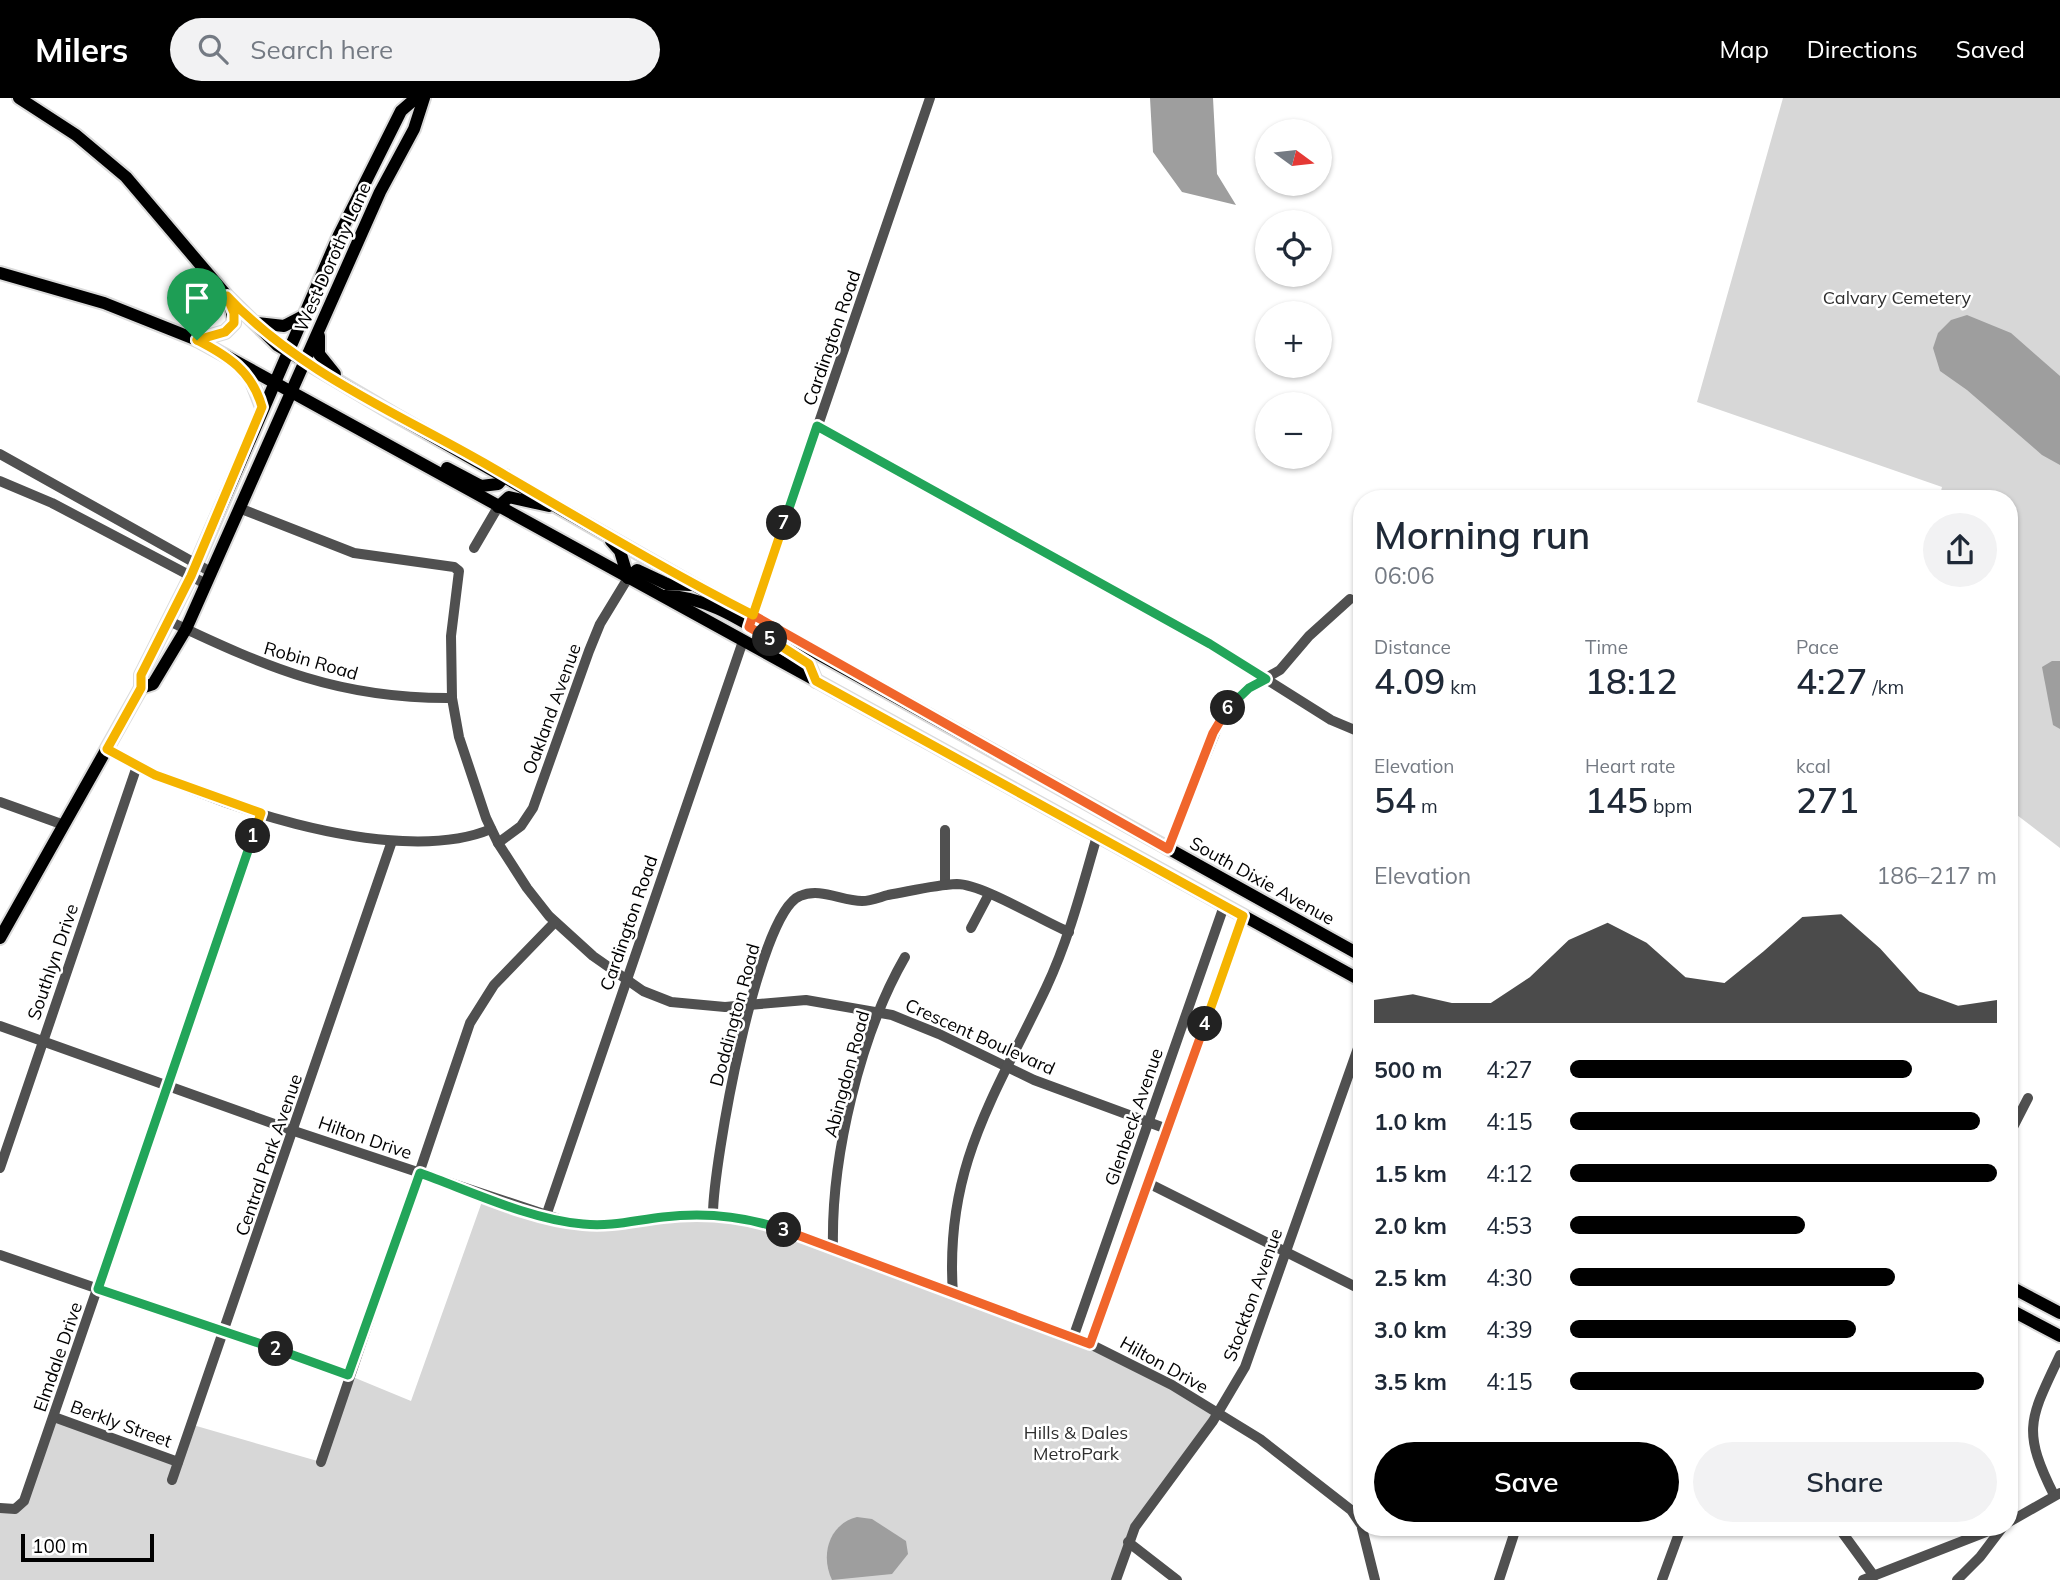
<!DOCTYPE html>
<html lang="en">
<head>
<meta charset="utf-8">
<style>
  :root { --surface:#fff; --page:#f2f2f3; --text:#1f2937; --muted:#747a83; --accent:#000 }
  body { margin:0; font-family:Mulish,sans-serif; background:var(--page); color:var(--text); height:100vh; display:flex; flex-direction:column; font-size:26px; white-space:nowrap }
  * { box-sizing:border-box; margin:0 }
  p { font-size:23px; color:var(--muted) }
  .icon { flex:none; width:38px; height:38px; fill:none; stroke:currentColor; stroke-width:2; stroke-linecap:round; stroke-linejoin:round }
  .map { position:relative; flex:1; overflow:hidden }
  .details { position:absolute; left:1353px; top:392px; width:665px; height:1046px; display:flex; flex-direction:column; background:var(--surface); border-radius:28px; box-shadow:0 2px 5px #0004 }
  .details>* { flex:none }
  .needle { width:46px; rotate:105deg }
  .controls { position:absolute; left:1255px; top:21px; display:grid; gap:14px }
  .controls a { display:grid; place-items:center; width:77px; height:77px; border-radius:50%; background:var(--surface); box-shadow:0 2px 5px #0004; font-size:35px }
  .scale { position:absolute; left:21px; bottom:18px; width:133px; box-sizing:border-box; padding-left:7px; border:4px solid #000; border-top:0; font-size:19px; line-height:24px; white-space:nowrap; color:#000; -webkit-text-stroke:5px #fff; paint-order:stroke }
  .pin { position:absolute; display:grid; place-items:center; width:60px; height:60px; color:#fff; margin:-72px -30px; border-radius:50% 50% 50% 0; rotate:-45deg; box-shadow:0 0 7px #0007 }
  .pin .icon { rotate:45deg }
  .km { position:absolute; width:35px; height:35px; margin:-18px; border-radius:50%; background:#222; color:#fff; font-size:19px; line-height:35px; text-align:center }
  .round { display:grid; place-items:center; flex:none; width:74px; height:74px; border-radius:37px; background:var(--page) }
  .overview { display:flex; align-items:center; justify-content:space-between; height:119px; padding:0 21px }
  h1 { font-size:38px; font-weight:600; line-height:52px }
  .stats { display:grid; grid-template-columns:repeat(3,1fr); gap:10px; height:119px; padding:7px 21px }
  .stats div { display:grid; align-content:center }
  .stats b { font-size:35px; font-weight:600 }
  .stats small { font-size:19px; font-weight:400 }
  .stats p { font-size:19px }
  .chart { height:196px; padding:14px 21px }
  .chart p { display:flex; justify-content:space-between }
  .chart svg { width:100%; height:126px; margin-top:7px; fill:var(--accent); opacity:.7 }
  .button { display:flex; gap:14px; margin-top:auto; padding:14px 21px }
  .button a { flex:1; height:80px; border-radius:42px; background:var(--accent); color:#fff; font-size:28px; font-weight:600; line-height:80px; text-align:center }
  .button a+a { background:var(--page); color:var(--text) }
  ul { padding:0 21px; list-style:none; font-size:23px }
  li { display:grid; grid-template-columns:112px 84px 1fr; align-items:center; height:52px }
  li i { height:18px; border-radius:9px; background:var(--accent) }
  header { display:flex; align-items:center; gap:42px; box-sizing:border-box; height:98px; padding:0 35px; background:var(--accent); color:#fff }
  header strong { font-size:33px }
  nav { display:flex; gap:38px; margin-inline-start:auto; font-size:24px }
  .search { width:490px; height:63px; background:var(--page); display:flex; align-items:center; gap:18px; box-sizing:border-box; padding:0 24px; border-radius:38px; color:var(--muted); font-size:26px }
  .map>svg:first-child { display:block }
  .green { fill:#d7d7d7 }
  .water { fill:#9e9e9e }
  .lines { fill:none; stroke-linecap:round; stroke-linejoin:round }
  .major-casing { stroke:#dbdbdb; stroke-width:16 }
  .minor { stroke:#505050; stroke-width:10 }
  .major { stroke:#000; stroke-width:12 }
  .split-1-casing { stroke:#fff; stroke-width:14 }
  .split-2-casing { stroke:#fff; stroke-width:14 }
  .split-3-casing { stroke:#fff; stroke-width:14 }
  .split-4-casing { stroke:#fff; stroke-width:14 }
  .split-5-casing { stroke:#fff; stroke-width:14 }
  .split-6-casing { stroke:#fff; stroke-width:14 }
  .split-7-casing { stroke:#fff; stroke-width:14 }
  .split-8-casing { stroke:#fff; stroke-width:14 }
  .split-1 { stroke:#f5b400; stroke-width:9 }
  .split-2 { stroke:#22a559; stroke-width:9 }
  .split-3 { stroke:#22a559; stroke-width:9 }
  .split-4 { stroke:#f0652b; stroke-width:9 }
  .split-5 { stroke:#f5b400; stroke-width:9 }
  .split-6 { stroke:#f0652b; stroke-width:9 }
  .split-7 { stroke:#22a559; stroke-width:9 }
  .split-8 { stroke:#f5b400; stroke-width:9 }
  .labels { text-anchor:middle; stroke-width:5; stroke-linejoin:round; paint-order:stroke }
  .street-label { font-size:18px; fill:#000; stroke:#fff }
  .park-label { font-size:18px; fill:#2e2e2e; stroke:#fff }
</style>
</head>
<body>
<header>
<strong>Milers</strong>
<div class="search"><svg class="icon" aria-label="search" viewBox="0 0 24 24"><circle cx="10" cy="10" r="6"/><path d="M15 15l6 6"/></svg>Search here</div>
<nav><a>Map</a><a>Directions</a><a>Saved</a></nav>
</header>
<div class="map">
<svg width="2060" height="1482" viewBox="0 0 2060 1482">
  <rect width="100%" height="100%" fill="#fff"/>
  <g class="green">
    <path d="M1783,0h277v750l-51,-39v-310h-70l3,-12 -245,-85z"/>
    <path d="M484,1098l84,26 93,-5 92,4 337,123 128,70 -83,113 -19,53h-1116v-72l19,-1 35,-90 124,45 15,-37 128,37 27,-87 63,26z"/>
  </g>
  <g class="water">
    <path d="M1150,0h63l4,76 19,31 -54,-13 -29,-40z"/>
    <path d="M1967,217l44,18 49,43v89l-18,-10 -75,-65 -27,-19 -7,-23 5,-15 13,-13z"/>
    <path d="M2052,563h8v68l-7,-4 -11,-58z"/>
    <path d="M857,1419l15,2 34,22 2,13 -16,20 -60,6c-12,-25 -3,-56 25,-63z"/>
  </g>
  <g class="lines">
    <g class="major-casing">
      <g id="major">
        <path d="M19,0l57,37 50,42 101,119 50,49 118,70 299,170 668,371"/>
        <path d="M0,175l104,30 93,37 1165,641"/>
        <path d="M257,225l27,3 21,-11"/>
        <path d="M319,238v18l16,20"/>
        <path d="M197,242l28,-8 9,-9 -4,-20"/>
        <path d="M240,269l11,12 11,28"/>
        <path d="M447,370l34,18 17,-2 7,-8"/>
        <path d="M498,409l11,-10 40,9"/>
        <path d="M611,443l9,10 8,27"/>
        <path d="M628,480l9,-8 30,14 23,1"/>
        <path d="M664,498c47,-1 92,35 132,57l13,11 7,17"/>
        <path d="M141,590l12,-4 33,-55 194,-437 34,-63 10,-31"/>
        <path d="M0,840l141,-250v-13l50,-99 148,-341 62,-124 15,-13"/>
        <path d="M2009,1188l51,27"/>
        <path d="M2009,1211l51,27"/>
      </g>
    </g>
    <g class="minor">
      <path d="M817,328l393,218 121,76 31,13"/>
      <path d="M0,356l211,118"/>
      <path d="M0,383l52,22 154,81"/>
      <path d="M239,410l115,45 100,14 5,4 -8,65 1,62 7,39 27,81 12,25 29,45 22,28 44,40 50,35 28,11 54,5 81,-7 86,15 47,19 95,46 133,49"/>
      <path d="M474,450l24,-41"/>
      <path d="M169,523c99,47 171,78 283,77"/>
      <path d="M750,526l180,-526"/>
      <path d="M107,651c87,52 288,121 384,80"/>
      <path d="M0,704l64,23"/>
      <path d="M945,732v55"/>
      <path d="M498,745l23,-17 12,-18 56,-157 11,-27 28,-46"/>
      <path d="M1168,751l54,-133 27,-28 31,-18 29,-34 41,-37"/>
      <path d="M971,830l18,-34"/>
      <path d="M0,928l294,105 274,91 34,3 92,-11 59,7 80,26 257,97 82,41 88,54 91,71 11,16"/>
      <path d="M2009,1037l19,-37"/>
      <path d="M0,1070l137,-402"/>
      <path d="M1148,1085l214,107"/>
      <path d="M713,1116c0,-48 44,-301 87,-318 20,-9 42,5 62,5 9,0 18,-4 26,-6 23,-4 46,-10 69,-11 25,0 85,37 112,48"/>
      <path d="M546,1118l197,-575"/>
      <path d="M833,1149c-2,-90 27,-212 72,-290"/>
      <path d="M0,1157l348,120"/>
      <path d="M953,1196c-9,-127 42,-198 93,-306 23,-49 36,-100 51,-152"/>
      <path d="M1073,1240l151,-432"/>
      <path d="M1090,1246l153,-428"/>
      <path d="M54,1319l124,45"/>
      <path d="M321,1364l149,-439 24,-38 61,-63"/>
      <path d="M172,1382l220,-639"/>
      <path d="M2054,1397c-33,-66 -24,-76 6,-140"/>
      <path d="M0,1410l15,1 9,-8 237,-688"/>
      <path d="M1356,1417l6,-14"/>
      <path d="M2009,1424l51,-29"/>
      <path d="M1362,1430l13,52"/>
      <path d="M1839,1430l35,48"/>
      <path d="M1128,1444l49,38"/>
      <path d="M1116,1482l19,-53 78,-106 32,-54 117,-330"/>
      <path d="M1499,1482l17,-52"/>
      <path d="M1662,1482l19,-52"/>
      <path d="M1863,1482l133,-52"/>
      <path d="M1957,1482l23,-23 22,-29"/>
    </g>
    <use href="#major" class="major"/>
  </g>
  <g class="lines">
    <g class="split-1-casing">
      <path id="split-1" d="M197,242c31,16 55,31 65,67l-71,169 -50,99v13l-34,61 48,26 106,38 -8,23"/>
    </g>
    <g class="split-2-casing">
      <path id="split-2" d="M253,738l-155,453 178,60"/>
    </g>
    <g class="split-3-casing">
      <path id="split-3" d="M276,1251l72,26 72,-202c50,18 111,47 163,51 28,3 53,-4 80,-7 42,-5 82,-1 121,13"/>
    </g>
    <g class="split-4-casing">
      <path id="split-4" d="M784,1132l306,114 115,-320"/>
    </g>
    <g class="split-5-casing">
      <path id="split-5" d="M770,541l39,25 7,17 427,235 -38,108"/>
    </g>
    <g class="split-6-casing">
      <path id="split-6" d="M770,541l-21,-12 4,-12 415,234 45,-116 15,-25"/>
    </g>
    <g class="split-7-casing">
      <path id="split-7" d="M784,425l33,-97 393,218 56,35 -17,9 -21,20"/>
    </g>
    <g class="split-8-casing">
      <path id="split-8" d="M197,242l28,-8 9,-9v-10l-7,-17c70,75 170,117 257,167 90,52 177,105 269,152l31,-92"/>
    </g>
    <use href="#split-1" class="split-1"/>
    <use href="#split-2" class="split-2"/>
    <use href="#split-3" class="split-3"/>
    <use href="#split-4" class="split-4"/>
    <use href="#split-5" class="split-5"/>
    <use href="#split-6" class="split-6"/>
    <use href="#split-7" class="split-7"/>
    <use href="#split-8" class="split-8"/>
  </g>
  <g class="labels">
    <g class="street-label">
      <text transform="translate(333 159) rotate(-66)" y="6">West Dorothy Lane</text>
      <text transform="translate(832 240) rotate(-71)" y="6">Cardington Road</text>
      <text transform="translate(311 563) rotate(16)" y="6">Robin Road</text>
      <text transform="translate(552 611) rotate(-70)" y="6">Oakland Avenue</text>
      <text transform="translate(1262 783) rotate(29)" y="6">South Dixie Avenue</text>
      <text transform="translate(629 825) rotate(-71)" y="6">Cardington Road</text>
      <text transform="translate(53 864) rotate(-71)" y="6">Southlyn Drive</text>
      <text transform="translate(735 917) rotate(-75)" y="6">Doddington Road</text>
      <text transform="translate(980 939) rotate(24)" y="6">Crescent Boulevard</text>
      <text transform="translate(847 976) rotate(-75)" y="6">Abingdon Road</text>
      <text transform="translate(1134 1019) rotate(-71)" y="6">Glenbeck Avenue</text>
      <text transform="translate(365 1040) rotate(19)" y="6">Hilton Drive</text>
      <text transform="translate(269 1057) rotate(-71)" y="6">Central Park Avenue</text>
      <text transform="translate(1253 1197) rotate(-70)" y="6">Stockton Avenue</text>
      <text transform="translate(58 1259) rotate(-71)" y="6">Elmdale Drive</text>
      <text transform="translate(1164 1267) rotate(29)" y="6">Hilton Drive</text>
      <text transform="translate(121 1326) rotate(20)" y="6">Berkly Street</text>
    </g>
    <g class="park-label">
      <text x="1897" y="206">Calvary Cemetery</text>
      <text x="1076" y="1341">Hills &amp; Dales<tspan x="1076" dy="21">MetroPark</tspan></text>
    </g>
  </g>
</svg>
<div class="controls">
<a><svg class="needle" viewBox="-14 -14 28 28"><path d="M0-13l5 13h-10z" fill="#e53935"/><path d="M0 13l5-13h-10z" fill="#747a83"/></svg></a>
<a><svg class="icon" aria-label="locate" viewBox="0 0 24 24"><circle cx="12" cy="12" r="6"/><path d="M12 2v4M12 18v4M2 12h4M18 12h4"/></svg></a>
<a>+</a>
<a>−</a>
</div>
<div class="scale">100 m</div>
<div class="pin" style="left:197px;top:242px;background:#1e9e55"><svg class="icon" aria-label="arrive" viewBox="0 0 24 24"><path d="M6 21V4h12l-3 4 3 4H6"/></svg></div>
<b class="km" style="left:253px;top:738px">1</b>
<b class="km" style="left:276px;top:1251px">2</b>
<b class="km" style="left:784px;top:1132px">3</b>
<b class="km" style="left:1205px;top:926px">4</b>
<b class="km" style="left:770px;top:541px">5</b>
<b class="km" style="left:1228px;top:610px">6</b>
<b class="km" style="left:784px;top:425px">7</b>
<section class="details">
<div class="overview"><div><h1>Morning run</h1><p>06:06</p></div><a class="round"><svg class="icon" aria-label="share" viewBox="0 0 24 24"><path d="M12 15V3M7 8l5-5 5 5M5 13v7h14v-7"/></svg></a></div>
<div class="stats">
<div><p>Distance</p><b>4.09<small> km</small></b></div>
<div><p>Time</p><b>18:12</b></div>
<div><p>Pace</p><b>4:27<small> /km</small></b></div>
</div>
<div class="stats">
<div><p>Elevation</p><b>54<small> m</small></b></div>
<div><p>Heart rate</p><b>145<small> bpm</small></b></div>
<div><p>kcal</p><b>271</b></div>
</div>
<div class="chart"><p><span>Elevation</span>186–217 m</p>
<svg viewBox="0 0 160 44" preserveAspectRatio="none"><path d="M0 44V36L10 34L20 37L30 37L40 28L50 15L60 9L70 16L80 28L90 30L100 19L110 7L120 6L130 18L140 33L150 38L160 36V44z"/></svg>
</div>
<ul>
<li><b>500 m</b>4:27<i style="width:80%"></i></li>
<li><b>1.0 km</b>4:15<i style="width:96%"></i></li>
<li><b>1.5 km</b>4:12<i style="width:100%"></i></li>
<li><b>2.0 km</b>4:53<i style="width:55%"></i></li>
<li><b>2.5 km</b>4:30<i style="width:76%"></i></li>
<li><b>3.0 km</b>4:39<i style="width:67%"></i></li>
<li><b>3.5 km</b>4:15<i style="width:97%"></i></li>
</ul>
<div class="button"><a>Save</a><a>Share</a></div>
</section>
</div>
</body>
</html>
